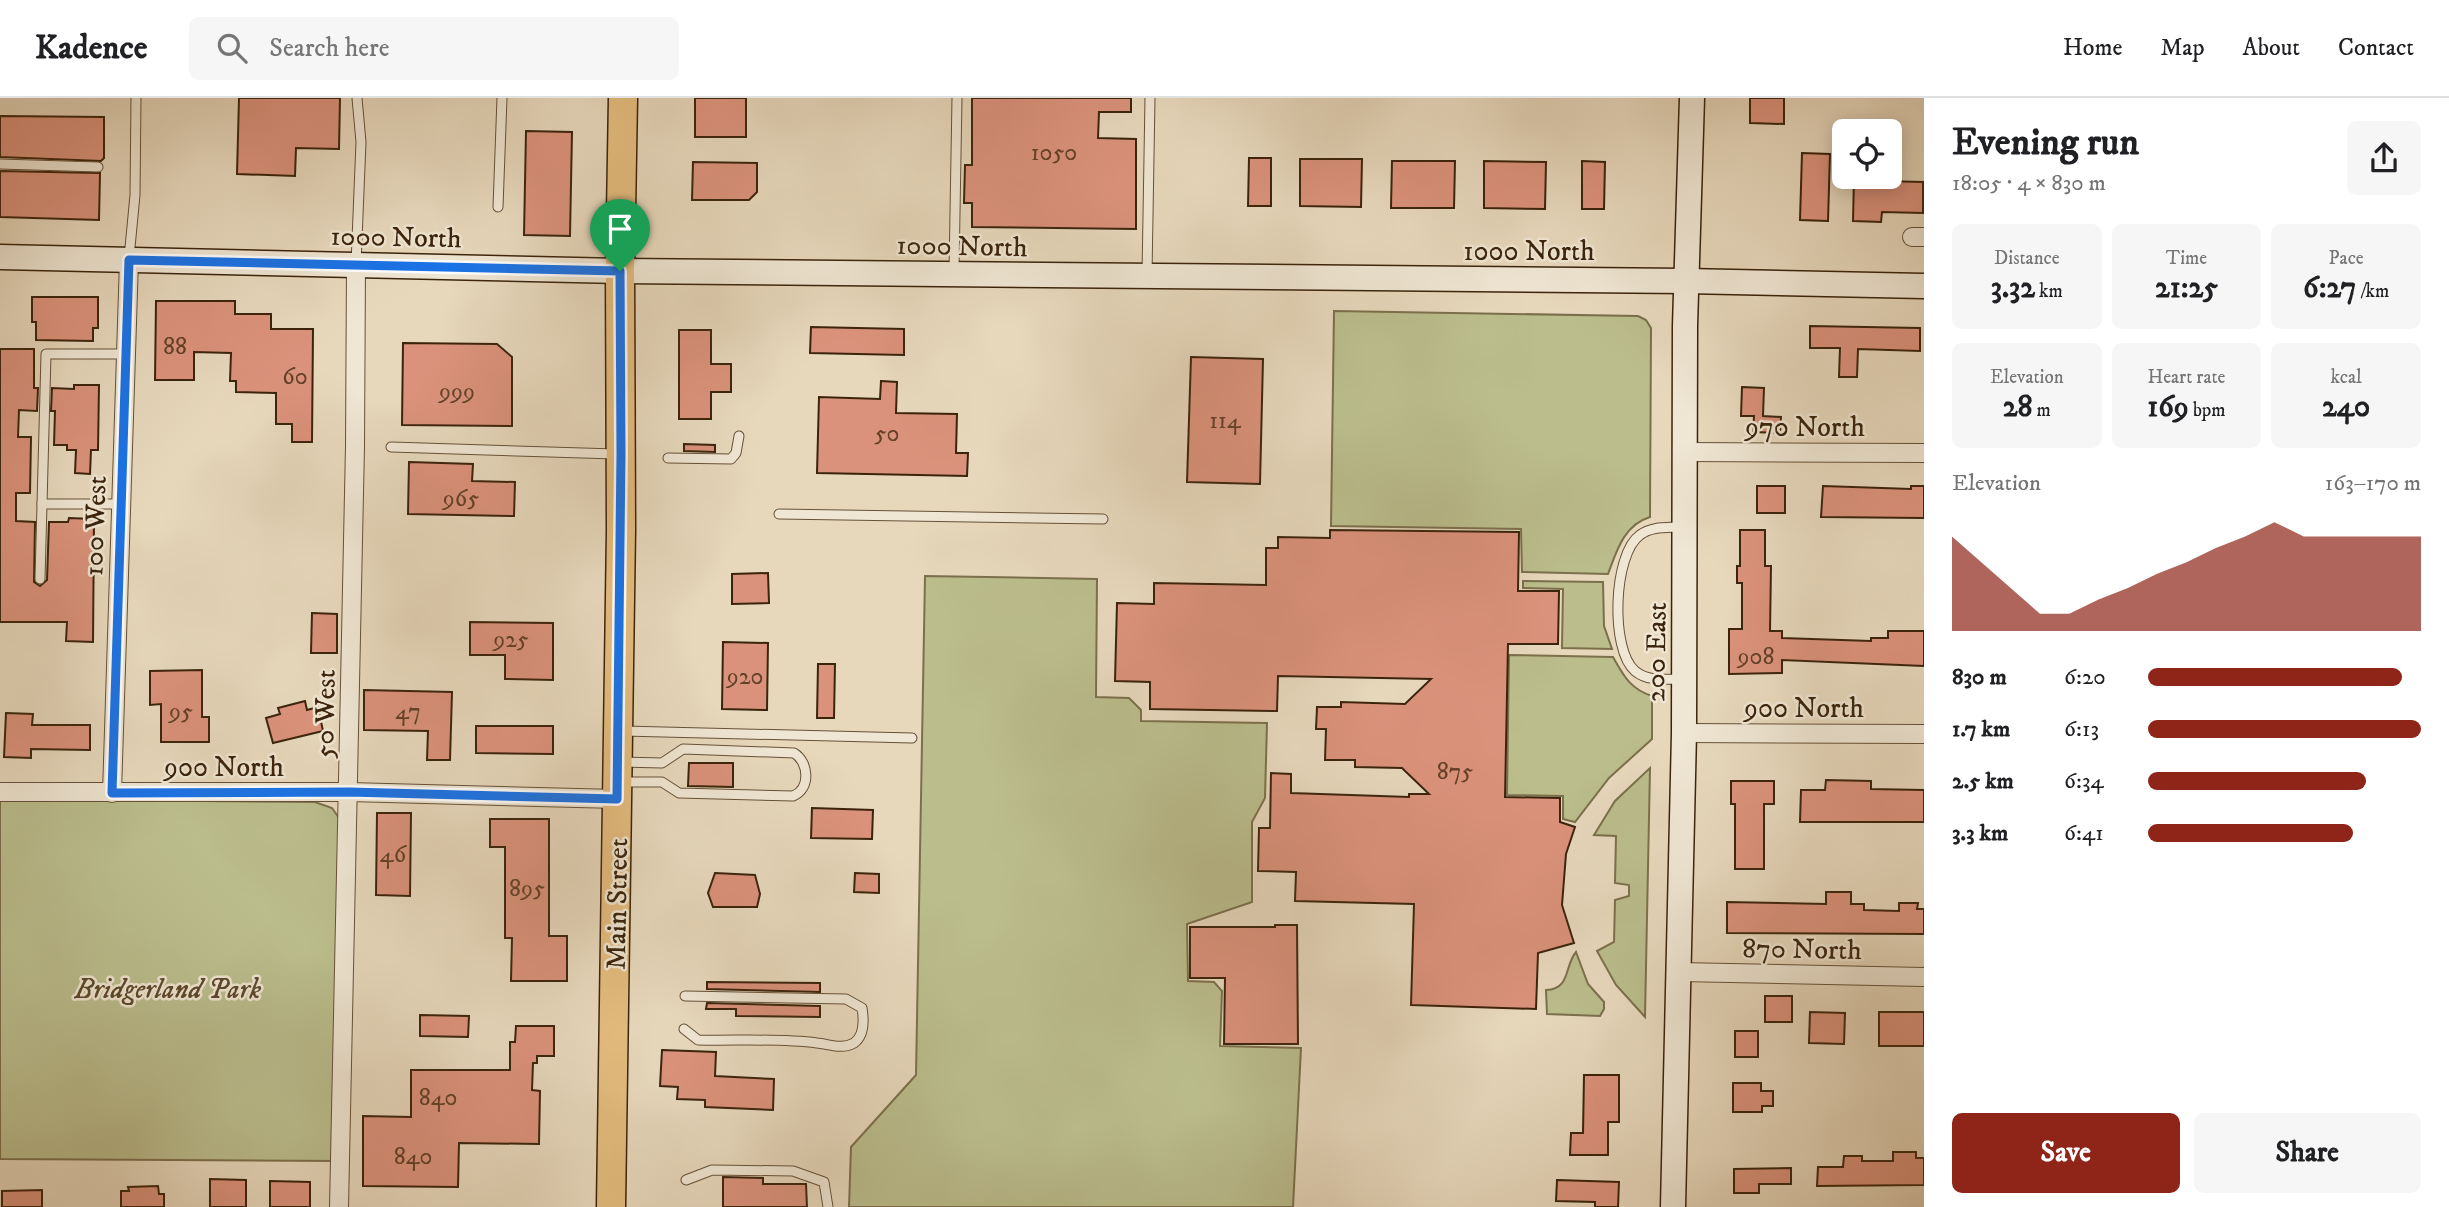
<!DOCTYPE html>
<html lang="en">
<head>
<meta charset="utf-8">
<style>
  :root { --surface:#fff; --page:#f6f6f6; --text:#202124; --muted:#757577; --line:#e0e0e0; --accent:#8f2418 }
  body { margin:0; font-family:"IM FELL DW Pica",serif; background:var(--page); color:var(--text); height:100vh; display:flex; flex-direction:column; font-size:26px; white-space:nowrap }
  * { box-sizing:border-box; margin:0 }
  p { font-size:23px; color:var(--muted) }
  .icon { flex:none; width:38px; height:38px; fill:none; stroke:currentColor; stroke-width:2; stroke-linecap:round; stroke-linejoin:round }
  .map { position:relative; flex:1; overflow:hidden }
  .sheet { display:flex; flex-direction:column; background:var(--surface); width:525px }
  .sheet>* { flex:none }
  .fabs { position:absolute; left:1832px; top:21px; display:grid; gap:14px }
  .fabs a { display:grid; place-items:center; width:70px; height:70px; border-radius:10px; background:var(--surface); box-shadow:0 4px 18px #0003; font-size:35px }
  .pin { position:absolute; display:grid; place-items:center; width:60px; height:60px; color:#fff; margin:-72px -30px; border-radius:50% 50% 50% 0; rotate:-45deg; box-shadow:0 0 7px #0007 }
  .pin .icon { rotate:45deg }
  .round { display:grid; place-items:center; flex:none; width:74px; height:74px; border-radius:10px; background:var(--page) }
  .overview { display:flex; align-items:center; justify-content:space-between; height:119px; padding:0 28px }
  h1 { font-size:38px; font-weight:800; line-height:52px }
  .metrics { display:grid; grid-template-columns:repeat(3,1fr); gap:10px; height:119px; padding:7px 28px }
  .metrics div { display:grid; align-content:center; border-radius:10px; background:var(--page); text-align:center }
  .metrics b { font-size:30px; font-weight:800 }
  .metrics small { font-size:19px; font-weight:400 }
  .metrics p { font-size:19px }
  .chart { height:196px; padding:14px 28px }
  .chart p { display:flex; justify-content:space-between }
  .chart svg { width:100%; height:126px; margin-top:7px; fill:var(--accent); opacity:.7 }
  .button { display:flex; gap:14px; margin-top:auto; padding:14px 28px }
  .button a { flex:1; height:80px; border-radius:10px; background:var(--accent); color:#fff; font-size:28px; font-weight:800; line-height:80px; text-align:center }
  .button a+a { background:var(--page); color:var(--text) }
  ul { padding:0 28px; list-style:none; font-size:23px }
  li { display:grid; grid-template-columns:112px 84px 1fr; align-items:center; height:52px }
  li i { height:18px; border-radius:9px; background:var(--accent) }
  header { display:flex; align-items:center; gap:42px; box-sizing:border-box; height:98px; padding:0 35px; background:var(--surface); border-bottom:2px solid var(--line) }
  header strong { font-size:33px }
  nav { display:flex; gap:38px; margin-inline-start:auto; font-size:24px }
  .search { width:490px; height:63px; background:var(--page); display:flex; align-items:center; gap:18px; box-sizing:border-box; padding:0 24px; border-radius:10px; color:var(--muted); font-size:26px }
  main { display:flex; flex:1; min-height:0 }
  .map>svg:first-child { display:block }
  .green { fill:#bbbd8d; stroke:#7b704c; stroke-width:2 }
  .building { fill:#db927c; stroke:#3b240c; stroke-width:2 }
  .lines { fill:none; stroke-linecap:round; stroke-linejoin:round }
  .lane-casing { stroke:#665138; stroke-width:11 }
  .street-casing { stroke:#665138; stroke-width:20 }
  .secondary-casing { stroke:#3b240c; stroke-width:27 }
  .primary-casing { stroke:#3b240c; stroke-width:31 }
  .lane { stroke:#efe6d3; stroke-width:9 }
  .street { stroke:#efe6d3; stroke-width:18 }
  .secondary { stroke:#efe6d3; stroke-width:24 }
  .primary { stroke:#e4bc7e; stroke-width:28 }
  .route-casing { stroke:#fff; stroke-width:14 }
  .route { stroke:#1a73e8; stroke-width:9 }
  .labels { text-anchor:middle; stroke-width:5; stroke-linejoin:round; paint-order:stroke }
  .number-label { font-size:24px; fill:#634028 }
  .street-label { font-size:28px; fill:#3b240c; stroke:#efe6d3 }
  .park-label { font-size:28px; font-style:italic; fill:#5b4a2c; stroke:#efe6d3 }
</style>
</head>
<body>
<header>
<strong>Kadence</strong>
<div class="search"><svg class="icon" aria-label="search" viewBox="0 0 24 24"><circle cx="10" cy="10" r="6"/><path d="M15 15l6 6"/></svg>Search here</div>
<nav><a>Home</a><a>Map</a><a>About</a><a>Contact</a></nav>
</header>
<main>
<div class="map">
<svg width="1924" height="1109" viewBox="0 0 1924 1109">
  <rect width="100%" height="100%" fill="#e7d8bc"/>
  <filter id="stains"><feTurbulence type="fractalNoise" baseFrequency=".00286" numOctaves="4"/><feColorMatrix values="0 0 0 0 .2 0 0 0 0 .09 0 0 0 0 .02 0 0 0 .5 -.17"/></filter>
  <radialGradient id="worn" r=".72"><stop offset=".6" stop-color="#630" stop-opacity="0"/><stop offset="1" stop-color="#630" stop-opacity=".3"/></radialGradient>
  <g class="green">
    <path d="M1334,213l304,5 8,4 5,8 -1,189c-26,8 -33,33 -42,57l-86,-2 -1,-43 -190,-3z"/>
    <path d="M925,478l172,3 -1,118 33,1 12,12v11l126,2 -2,75 -13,24v80l-65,22 1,57 26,1 8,9 -2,55 81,2 -8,159h-444l2,-60 65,-72z"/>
    <path d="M1523,483l80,1 1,44 8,23 -50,-1 1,-59 -40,-1z"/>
    <path d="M1509,557l104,2c11,19 17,32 39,39v43l-43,39 -34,44 -12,-3v-23l-56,-1z"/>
    <path d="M1650,670l-5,249 -29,-32 -19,-34 17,-9 1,-42 14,-4v-11l-14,-2 1,-47 -22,-1 21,-34z"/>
    <path d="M0,701l315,3 17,6 7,10 -5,343 -334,-2z"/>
    <path d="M1576,854l12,32 16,18v7l-4,7 -53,-2 -1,-24c25,-1 18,-24 30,-38z"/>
  </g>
  <g class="building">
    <path d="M239,0h101l-1,51 -43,-1 -1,28 -58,-2z"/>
    <rect x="695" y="0" width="51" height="39"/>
    <path d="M972,0h159v14h-32l-1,26 38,1v90l-164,-2v-24h-8l1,-38h7z"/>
    <path d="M1750,0h34v26l-34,-1z"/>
    <path d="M0,18l104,1v41l-3,3 -101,-4z"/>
    <path d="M526,33l46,1 -2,104 -46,-1z"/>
    <path d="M1802,55l28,1 -2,67 -28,-1z"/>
    <path d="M1249,60h22v48h-23z"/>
    <path d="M1300,61h62l-1,48 -61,-1z"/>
    <path d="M1392,63h63l-1,47h-63z"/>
    <path d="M1484,63l62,1 -1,47 -61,-1z"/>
    <path d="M1582,63l23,1 -1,47h-22z"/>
    <path d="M693,64l64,1v29l-8,8h-57z"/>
    <path d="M0,73l100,2 -1,47 -99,-3z"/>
    <path d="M1854,79h28v4l41,1v31l-41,-1 -1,10 -28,-1z"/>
    <path d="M32,199h66v31h-5v13l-57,-1v-18h-4z"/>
    <path d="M156,203h79v13h36v15h42l-1,113h-20v-18h-16v-31l-40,-1v-11h-6l1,-28 -37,-1v28h-39z"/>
    <path d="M1810,228l110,2v23l-62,-2 -1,28h-18l1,-29h-30z"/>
    <path d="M811,229l93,2v26l-94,-2z"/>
    <path d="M679,232h32v34h20v28h-20v27h-32z"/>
    <path d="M403,245l94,1 15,13v69l-110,-1z"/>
    <path d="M0,251h34v39h4l-1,23 -18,-1 -1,27h13l-1,56h-14v28l19,1 -1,60 6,4 7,-6 2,-58h19l1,-4 25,1 -1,123 -27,-1 1,-19h-67z"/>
    <path d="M1191,259l72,2 -3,125 -73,-2z"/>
    <path d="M881,283l16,1 -1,31 61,1 -1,39h12l-1,23 -150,-3 2,-76 61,2z"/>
    <path d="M74,287h25l-1,65h-7l-1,24 -15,-1 1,-23h-9v-5h-13l1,-34h-4l1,-23 22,1z"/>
    <path d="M1742,289l22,1 -1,28 18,1 -1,16 -27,-1 1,-16h-13z"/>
    <path d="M684,346l31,1v7l-31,-1z"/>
    <path d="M409,364l64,2 -1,17 43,1 -1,34 -106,-2z"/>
    <rect x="1757" y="388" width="28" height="27"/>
    <path d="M1823,388l88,3v-3h13v32l-103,-1z"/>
    <path d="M1330,432l189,2 -1,59h41l-1,53h-50l-3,153 55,1v24l15,5 -9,27 -4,51 12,38 -36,10 -2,56 -125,-4 3,-101 -119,-3 1,-29 -38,-1 1,-43h11l1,-55 20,1v19l118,4v-3h20l-27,-26 -47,-1v-7h-30l1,-31h-10l1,-22h24v-5l64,2 26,-25 -153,-3 -1,35 -127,-2v-27l-35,-1 2,-78 37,1v-21l112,2v-37h12v-11l52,1z"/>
    <path d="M1740,432h25v36h6l-1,65h12v7l89,3v-3h17v-7h36v35l-142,-6v13l-53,1v-45h13v-46h-5v-17h3z"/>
    <path d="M768,475l1,30 -37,1v-30z"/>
    <path d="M312,515l25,1v39h-26z"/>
    <path d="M470,524l83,1v57l-48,-1v-24h-35z"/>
    <path d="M723,544l45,1 -1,67 -45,-1z"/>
    <path d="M818,566h17l-1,54h-17z"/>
    <path d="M202,572v47h7v25h-48v-38l-11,1v-34z"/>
    <path d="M364,592l88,2 -2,68h-23l1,-29 -64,-1z"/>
    <path d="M305,603l2,9 11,-3 5,24 -50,12 -7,-25 14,-4 -2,-6z"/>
    <path d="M6,615l27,1 -1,11h58v25l-59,-1v9l-27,-1z"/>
    <path d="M476,628h77v28l-77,-1z"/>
    <path d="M689,665h44v24l-45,-1z"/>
    <path d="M1826,682l45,1v8l53,1v32h-124l1,-32h24z"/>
    <path d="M1731,683h43v23h-10v65h-29v-65h-4z"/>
    <path d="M812,710l61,2 -1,29 -61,-1z"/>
    <path d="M377,715h34l-1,83 -34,-1z"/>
    <path d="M490,721h59v117h18v45h-56l1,-43h-7v-91h-15z"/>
    <path d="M715,775l40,2 5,19 -3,13h-44l-5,-14z"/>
    <path d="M855,775l24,1v19l-25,-1z"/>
    <path d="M1826,794h25v12h13v6l35,1v-8h19l-1,6h7v25l-197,-1v-31l99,2z"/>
    <path d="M1275,827h22l1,119h-74l1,-66h-35v-51h85z"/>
    <path d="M707,884l113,1v9l-113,-3z"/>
    <rect x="1765" y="898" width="27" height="26"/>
    <path d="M707,905l113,3v11l-84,-1v-7h-30z"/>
    <path d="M1810,914l35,1 -1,31 -35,-1z"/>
    <rect x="1879" y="914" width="45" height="34"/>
    <path d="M420,917l49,1 -1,21 -48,-1z"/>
    <path d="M516,928h38v30h-17v7h-4l-1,27 8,1 -1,53 -80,-1 -1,44 -95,-1v-70l48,1v-47h99v-28h5z"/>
    <rect x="1735" y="933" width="23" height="26"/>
    <path d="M662,952l54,2 -1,24 59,3 -1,31 -68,-3v-7l-28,-1 1,-12 -18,-1z"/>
    <path d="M1584,977h35v47h-11v33h-38l1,-22h12z"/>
    <path d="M1733,985h28v8h12v15h-11v6h-29z"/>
    <path d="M1893,1054h23v6h8v27l-107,1 1,-19h25l1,-11h18v5h31z"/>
    <path d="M1791,1070v16h-32v9h-25v-24z"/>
    <path d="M723,1079l40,1v6h43l1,23h-84z"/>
    <path d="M210,1081l36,1v27h-36z"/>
    <path d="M1557,1082l62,2 -1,25h-23v-5l-39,-1z"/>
    <path d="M270,1083l40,1v25h-40z"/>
    <path d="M158,1088l1,8h5v13h-43v-16h8l-1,-4z"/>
    <path d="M42,1092v17h-40v-16z"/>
  </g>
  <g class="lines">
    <g class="lane-casing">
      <g id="lane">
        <path d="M0,66l98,3"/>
        <path d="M498,109l4,-109"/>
        <path d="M129,160l6,-63 1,-97"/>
        <path d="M356,166l5,-122 -4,-44"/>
        <path d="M954,173l3,-173"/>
        <path d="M1147,177l3,-177"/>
        <path d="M391,349l225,7"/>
        <path d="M668,360l63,1 5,-6 3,-17"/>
        <path d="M42,406h80"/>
        <path d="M779,416l324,5"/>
        <path d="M1681,429c-14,1 -29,-1 -41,8 -27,19 -30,115 -5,136 13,11 32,8 47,8"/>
        <path d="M40,481l6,-225h80"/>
        <path d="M623,633l289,7"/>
        <path d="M621,664l41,1 21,-14 111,4c15,9 17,36 -1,43l-114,-3 -17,-11h-40"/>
        <path d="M684,931l14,11c39,1 80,-2 119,3 12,1 25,7 37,0 11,-8 10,-23 8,-35l-16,-9 -161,-3"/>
        <path d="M686,1082l26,-10 81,1 31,11 4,25"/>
      </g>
    </g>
    <g class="street-casing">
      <g id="street">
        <path d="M1912,139h12"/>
        <path d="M1686,354l238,1"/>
        <path d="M1684,635l240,1"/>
        <path d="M0,694h349l268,7"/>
        <path d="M112,695l17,-533"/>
        <path d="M1679,874l245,5"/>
        <path d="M339,1109l16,-761 1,-181"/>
      </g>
    </g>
    <g class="secondary-casing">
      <g id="secondary">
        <path d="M0,159l620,14 1066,10 238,5"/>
        <path d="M1673,1109l11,-474 1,-407 7,-228"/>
      </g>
    </g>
    <g class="primary-casing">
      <path id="primary" d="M611,1109l10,-677 -1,-259 3,-173"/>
    </g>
    <use href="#lane" class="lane"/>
    <use href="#street" class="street"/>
    <use href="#secondary" class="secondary"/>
    <use href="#primary" class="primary"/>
  </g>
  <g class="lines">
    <g class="route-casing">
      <path id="route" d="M129,162l491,11 1,183 -4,345 -268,-7 -237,1z"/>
    </g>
    <use href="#route" class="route"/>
  </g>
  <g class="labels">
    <g class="number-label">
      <text x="1054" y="62">1050</text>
      <text x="175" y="256">88</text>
      <text x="295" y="286">60</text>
      <text x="457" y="301">999</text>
      <text x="1225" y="330">114</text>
      <text x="887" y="343">50</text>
      <text x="461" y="408">965</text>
      <text x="511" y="549">925</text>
      <text x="1756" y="566">908</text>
      <text x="745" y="586">920</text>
      <text x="181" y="621">95</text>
      <text x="408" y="621">47</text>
      <text x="1455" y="681">875</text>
      <text x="393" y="764">46</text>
      <text x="527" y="798">895</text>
      <text x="438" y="1007">840</text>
      <text x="413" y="1066">840</text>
    </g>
    <g class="street-label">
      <text transform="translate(396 138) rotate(1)" y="10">1000 North</text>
      <text transform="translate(962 147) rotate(1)" y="10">1000 North</text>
      <text x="1529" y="162">1000 North</text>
      <text x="1805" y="338">970 North</text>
      <text transform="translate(94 428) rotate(-88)" y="10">100 West</text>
      <text transform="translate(1655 554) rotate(-89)" y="10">200 East</text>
      <text x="1804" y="619">900 North</text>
      <text transform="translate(324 616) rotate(-89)" y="10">50 West</text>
      <text x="224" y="678">900 North</text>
      <text transform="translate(616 806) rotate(-89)" y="10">Main Street</text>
      <text transform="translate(1802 850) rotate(1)" y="10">870 North</text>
    </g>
    <g class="park-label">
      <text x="168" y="900">Bridgerland Park</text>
    </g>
  </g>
  <rect width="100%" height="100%" filter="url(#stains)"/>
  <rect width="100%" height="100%" fill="url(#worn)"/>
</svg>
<div class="fabs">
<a><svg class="icon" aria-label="locate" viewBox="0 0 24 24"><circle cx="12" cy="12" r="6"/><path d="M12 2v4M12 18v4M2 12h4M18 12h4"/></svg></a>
</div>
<div class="pin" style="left:620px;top:173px;background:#1e9e55"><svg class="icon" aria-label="arrive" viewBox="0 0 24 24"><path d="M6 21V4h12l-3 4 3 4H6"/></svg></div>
</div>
<section class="sheet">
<div class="overview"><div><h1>Evening run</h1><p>18:05 · 4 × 830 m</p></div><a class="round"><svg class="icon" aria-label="share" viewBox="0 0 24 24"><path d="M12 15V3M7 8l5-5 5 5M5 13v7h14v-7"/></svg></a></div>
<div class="metrics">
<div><p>Distance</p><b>3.32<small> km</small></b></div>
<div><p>Time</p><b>21:25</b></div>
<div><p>Pace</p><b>6:27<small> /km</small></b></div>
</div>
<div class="metrics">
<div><p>Elevation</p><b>28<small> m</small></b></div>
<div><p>Heart rate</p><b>169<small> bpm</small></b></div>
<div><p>kcal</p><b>240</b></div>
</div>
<div class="chart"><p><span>Elevation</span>163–170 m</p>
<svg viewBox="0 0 160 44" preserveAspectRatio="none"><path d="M0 44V11L10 20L20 29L30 38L40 38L50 33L60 29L70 24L80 20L90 15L100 11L110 6L120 11L130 11L140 11L150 11L160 11V44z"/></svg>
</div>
<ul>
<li><b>830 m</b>6:20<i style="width:93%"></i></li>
<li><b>1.7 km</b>6:13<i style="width:100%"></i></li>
<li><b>2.5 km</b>6:34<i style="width:80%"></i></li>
<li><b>3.3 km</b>6:41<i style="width:75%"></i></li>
</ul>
<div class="button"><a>Save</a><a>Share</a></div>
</section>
</main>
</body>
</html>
